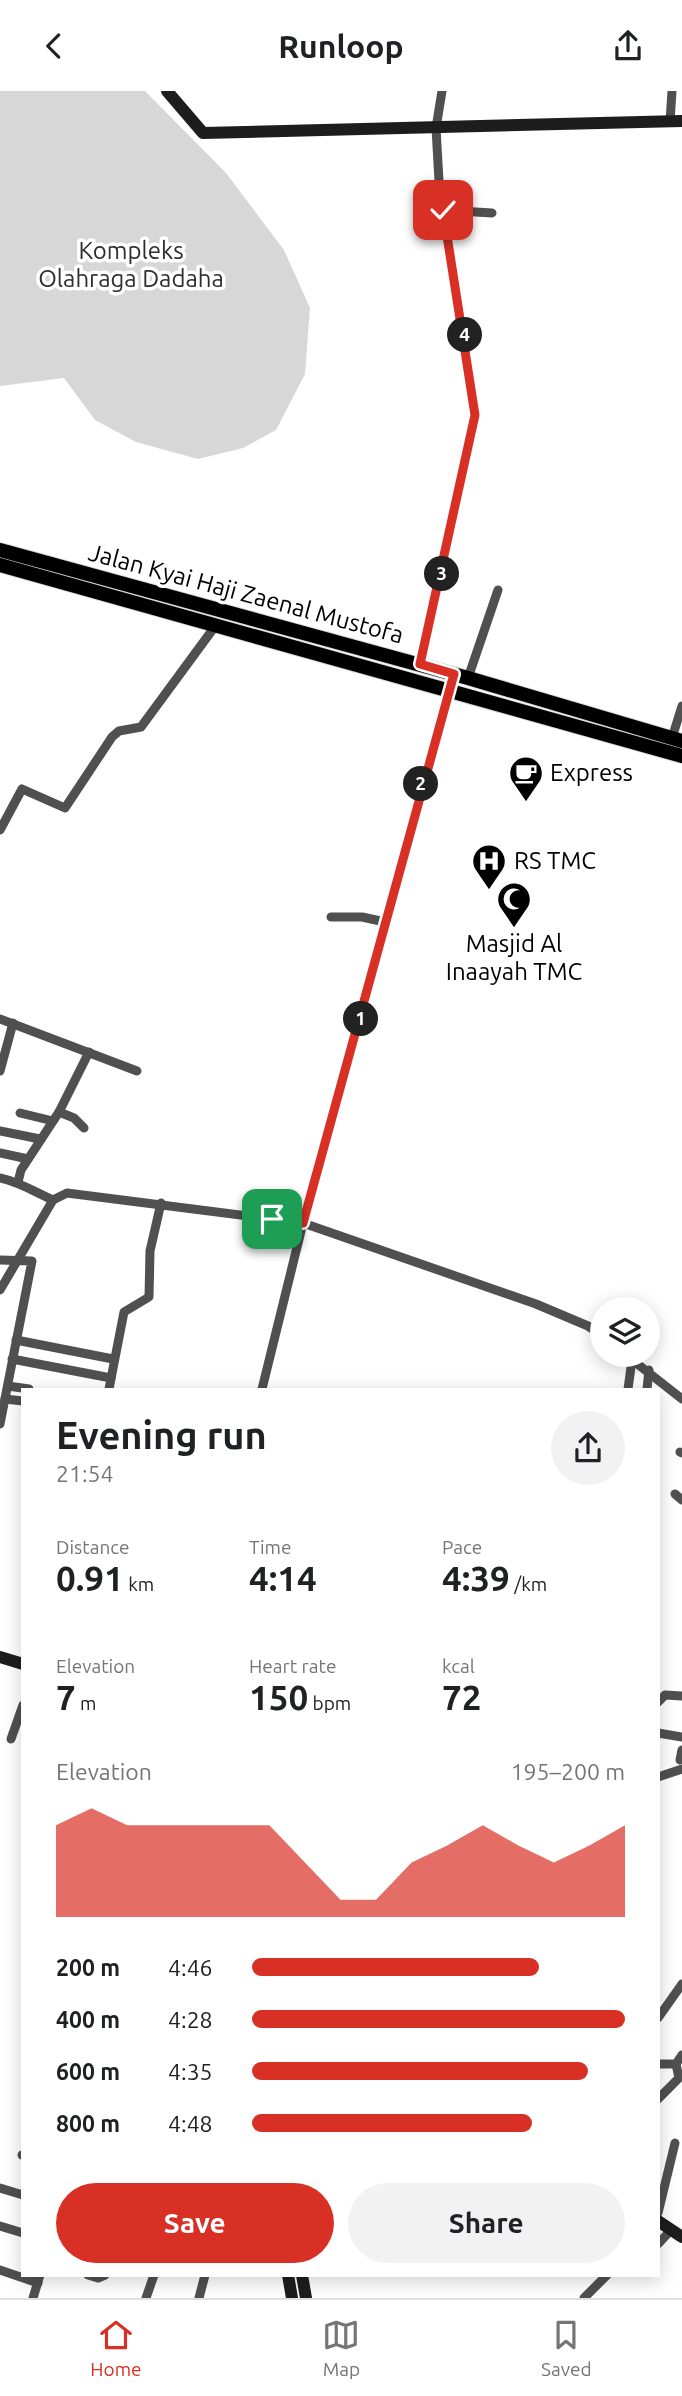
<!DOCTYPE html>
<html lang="en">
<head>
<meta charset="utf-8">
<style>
  :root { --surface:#fff; --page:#f2f2f2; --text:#202124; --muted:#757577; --line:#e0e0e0; --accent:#d93025 }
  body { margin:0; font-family:Ubuntu,sans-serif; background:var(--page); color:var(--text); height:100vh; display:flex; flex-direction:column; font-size:26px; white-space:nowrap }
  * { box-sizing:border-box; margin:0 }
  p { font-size:23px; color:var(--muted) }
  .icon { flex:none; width:38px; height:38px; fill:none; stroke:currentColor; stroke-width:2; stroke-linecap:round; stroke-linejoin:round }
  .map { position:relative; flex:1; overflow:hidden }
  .sheet { position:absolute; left:21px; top:1297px; width:639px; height:889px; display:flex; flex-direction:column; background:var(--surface); border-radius:0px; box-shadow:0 4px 18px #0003 }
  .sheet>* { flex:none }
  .buttons { position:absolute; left:590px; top:1206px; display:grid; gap:14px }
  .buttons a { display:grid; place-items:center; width:70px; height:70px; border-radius:50%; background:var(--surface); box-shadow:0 4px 18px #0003; font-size:35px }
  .pin { position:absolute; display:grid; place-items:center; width:60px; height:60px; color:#fff; margin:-30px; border-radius:14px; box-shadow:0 4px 10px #0006 }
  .km { position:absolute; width:35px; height:35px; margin:-18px; border-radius:50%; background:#222; color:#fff; font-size:19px; line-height:35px; text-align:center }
  .round { display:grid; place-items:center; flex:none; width:74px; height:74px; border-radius:37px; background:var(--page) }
  .summary { display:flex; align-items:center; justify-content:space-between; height:119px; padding:0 35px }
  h1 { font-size:38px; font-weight:700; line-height:52px }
  .stats { display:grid; grid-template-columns:repeat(3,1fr); gap:10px; height:119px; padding:7px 35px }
  .stats div { display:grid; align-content:center }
  .stats b { font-size:35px; font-weight:700 }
  .stats small { font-size:19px; font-weight:400 }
  .stats p { font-size:19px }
  .chart { height:196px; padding:14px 35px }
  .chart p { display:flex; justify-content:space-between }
  .chart svg { width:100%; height:126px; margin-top:7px; fill:var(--accent); opacity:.7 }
  .cta { display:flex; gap:14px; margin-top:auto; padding:14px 35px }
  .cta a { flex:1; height:80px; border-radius:42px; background:var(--accent); color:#fff; font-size:28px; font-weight:700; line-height:80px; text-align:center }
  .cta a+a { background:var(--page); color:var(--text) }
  ul { padding:0 35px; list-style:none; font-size:23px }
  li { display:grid; grid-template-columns:112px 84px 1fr; align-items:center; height:52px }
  li i { height:18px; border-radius:9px; background:var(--accent) }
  header { display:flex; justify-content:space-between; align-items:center; height:91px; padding:0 35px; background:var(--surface); font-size:32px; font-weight:700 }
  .menu { display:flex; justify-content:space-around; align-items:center; height:98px; border-top:2px solid var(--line); background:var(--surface); font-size:19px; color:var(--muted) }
  .menu a { display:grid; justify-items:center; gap:4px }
  .menu .active { color:var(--accent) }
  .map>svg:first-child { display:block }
  .green { fill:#d7d7d7 }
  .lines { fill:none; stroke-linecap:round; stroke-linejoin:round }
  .primary-casing { stroke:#dbdbdb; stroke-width:16 }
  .street { stroke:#505050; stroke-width:9 }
  .secondary { stroke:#1d1d1d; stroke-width:12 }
  .primary { stroke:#000; stroke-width:14 }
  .route-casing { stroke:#fff; stroke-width:14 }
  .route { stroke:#d93025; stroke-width:9 }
  .labels { text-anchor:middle; stroke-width:7; stroke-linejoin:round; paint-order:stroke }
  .park-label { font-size:24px; fill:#2e2e2e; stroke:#fff }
  .street-label { font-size:24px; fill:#000; stroke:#fff }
  .poi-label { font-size:24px; fill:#000; stroke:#fff; text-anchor:start }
</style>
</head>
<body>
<header><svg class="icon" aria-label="back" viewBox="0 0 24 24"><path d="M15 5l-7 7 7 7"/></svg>Runloop<svg class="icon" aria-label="share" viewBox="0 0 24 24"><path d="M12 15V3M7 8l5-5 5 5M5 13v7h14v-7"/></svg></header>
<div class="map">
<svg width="682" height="2207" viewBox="0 0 682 2207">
  <rect width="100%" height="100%" fill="#fff"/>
  <path class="green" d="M0,0h145l81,82 58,77 26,58 -5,66 -29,56 -33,18 -45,11 -62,-17 -41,-22 -31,-42 -64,8z"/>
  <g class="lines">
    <g class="primary-casing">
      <g id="primary">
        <path d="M0,459l468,128 214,63"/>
        <path d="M0,474l682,191"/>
      </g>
    </g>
    <g class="street">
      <path d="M670,31l2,-31"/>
      <path d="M443,119l49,3"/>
      <path d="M420,574l55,-250 -36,-234 -3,-53 6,-37"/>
      <path d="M468,587l30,-88"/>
      <path d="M672,647l10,-32"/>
      <path d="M0,739l22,-41 43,19 47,-71 7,-6 22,-4 75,-102"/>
      <path d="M331,826h31l23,5"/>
      <path d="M0,928l137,52"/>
      <path d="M0,980l13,-48"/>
      <path d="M59,1021l15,6 10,10"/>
      <path d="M20,1022l33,8"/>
      <path d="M0,1040l40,8"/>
      <path d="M0,1062l28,6"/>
      <path d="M0,1087c19,4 35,14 53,22"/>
      <path d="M18,1091l3,-12 38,-58 30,-60"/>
      <path d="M0,1169l32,1 -32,163"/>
      <path d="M0,1199l53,-90 14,-7 236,30 233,81 52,22 14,10"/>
      <path d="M16,1249l97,19"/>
      <path d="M626,1264l56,44"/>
      <path d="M12,1268l99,19"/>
      <path d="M8,1295l21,3"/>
      <path d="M109,1298l15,-77 25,-15 1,-46 11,-48"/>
      <path d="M262,1298l41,-166 151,-549"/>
      <path d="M628,1298l4,-29"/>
      <path d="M647,1298l2,-19"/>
      <path d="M5,1308l18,2"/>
      <path d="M680,1361l2,1"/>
      <path d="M675,1403l7,6"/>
      <path d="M658,1611l7,-7 17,1"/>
      <path d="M658,1642l24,4"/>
      <path d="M11,1648l12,-34"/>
      <path d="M680,1669l2,-10"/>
      <path d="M658,1686l24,-8"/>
      <path d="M658,1927l24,-34"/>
      <path d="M658,1973h18l6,-9"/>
      <path d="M658,2008l21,-21 -3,-14"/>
      <path d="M22,2064h1"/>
      <path d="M0,2097l23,7"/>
      <path d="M658,2122l17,-70"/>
      <path d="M0,2135l23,7"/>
      <path d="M658,2153l13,-14"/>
      <path d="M0,2179l38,13"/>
      <path d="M88,2184l10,3 7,-3"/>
      <path d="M33,2207l7,-23"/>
      <path d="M146,2207l8,-23"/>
      <path d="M199,2207l6,-23"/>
      <path d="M584,2207l23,-23"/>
    </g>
    <g class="secondary">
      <path d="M167,0l36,42 479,-12"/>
      <path d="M0,1566l23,7"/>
      <path d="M658,2130l24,16"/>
      <path d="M288,2184l4,23"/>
      <path d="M302,2184l4,23"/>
    </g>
    <use href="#primary" class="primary"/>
  </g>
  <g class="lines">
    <g class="route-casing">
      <path id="route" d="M272,1128l31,4 151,-549 -34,-10 55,-249 -32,-205"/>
    </g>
    <use href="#route" class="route"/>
  </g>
  <defs>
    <g id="cafe-pin" transform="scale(1.75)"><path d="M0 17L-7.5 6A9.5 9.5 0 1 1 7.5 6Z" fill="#000" stroke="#fff"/><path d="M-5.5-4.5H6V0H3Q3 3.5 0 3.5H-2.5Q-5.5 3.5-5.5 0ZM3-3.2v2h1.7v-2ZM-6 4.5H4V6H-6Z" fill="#fff"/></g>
    <g id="hospital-pin" transform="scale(1.75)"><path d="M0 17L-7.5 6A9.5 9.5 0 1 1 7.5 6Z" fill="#000" stroke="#fff"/><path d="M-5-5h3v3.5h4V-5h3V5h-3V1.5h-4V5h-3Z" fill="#fff"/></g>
    <g id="mosque-pin" transform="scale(1.75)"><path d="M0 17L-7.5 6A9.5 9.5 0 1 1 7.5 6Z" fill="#000" stroke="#fff"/><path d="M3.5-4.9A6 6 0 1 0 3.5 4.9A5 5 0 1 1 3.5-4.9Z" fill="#fff"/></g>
  </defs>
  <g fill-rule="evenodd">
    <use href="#cafe-pin" x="526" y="682"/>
    <use href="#hospital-pin" x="489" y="770"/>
    <use href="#mosque-pin" x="514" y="808"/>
  </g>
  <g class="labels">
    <g class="park-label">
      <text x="131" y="168">Kompleks<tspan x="131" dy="28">Olahraga Dadaha</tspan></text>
    </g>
    <g class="street-label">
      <text transform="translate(246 503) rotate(15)" y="8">Jalan Kyai Haji Zaenal Mustofa</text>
    </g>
    <g class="poi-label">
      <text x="550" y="690">Express</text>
      <text x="514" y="778">RS TMC</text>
      <text x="514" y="861" text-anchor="middle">Masjid Al<tspan x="514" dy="28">Inaayah TMC</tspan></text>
    </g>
  </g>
</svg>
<div class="buttons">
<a><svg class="icon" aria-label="layers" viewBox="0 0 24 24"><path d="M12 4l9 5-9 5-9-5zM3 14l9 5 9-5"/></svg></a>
</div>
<div class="pin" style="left:272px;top:1128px;background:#1e9e55"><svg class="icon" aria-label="arrive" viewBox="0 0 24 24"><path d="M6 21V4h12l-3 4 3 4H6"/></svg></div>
<div class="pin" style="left:443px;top:119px;background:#d93025"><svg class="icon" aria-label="check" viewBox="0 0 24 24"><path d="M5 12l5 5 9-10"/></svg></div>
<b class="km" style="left:361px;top:928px">1</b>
<b class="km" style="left:421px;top:693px">2</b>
<b class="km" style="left:442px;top:483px">3</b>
<b class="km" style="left:465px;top:244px">4</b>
<section class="sheet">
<div class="summary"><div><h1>Evening run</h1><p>21:54</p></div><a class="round"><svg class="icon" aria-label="share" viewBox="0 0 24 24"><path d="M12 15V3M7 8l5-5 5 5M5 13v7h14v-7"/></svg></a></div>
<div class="stats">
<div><p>Distance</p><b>0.91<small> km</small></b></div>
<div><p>Time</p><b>4:14</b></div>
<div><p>Pace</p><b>4:39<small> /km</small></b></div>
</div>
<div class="stats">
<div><p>Elevation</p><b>7<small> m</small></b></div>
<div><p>Heart rate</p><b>150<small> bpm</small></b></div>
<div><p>kcal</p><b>72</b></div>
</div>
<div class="chart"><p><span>Elevation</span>195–200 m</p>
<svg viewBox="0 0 160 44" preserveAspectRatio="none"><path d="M0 44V12L10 6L20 12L30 12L40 12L50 12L60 12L70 25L80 38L90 38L100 25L110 19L120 12L130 19L140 25L150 19L160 12V44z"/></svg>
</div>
<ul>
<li><b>200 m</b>4:46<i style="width:77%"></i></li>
<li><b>400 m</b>4:28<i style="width:100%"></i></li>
<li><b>600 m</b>4:35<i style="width:90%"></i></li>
<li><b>800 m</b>4:48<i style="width:75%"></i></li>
</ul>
<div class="cta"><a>Save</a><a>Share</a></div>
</section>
</div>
<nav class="menu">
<a class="active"><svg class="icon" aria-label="home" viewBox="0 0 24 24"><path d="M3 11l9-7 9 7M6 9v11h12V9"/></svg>Home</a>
<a><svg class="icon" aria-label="map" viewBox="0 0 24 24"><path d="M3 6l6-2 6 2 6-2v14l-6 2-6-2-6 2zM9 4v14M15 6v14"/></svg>Map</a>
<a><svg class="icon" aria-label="saved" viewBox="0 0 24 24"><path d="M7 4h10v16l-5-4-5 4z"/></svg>Saved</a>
</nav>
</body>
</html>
